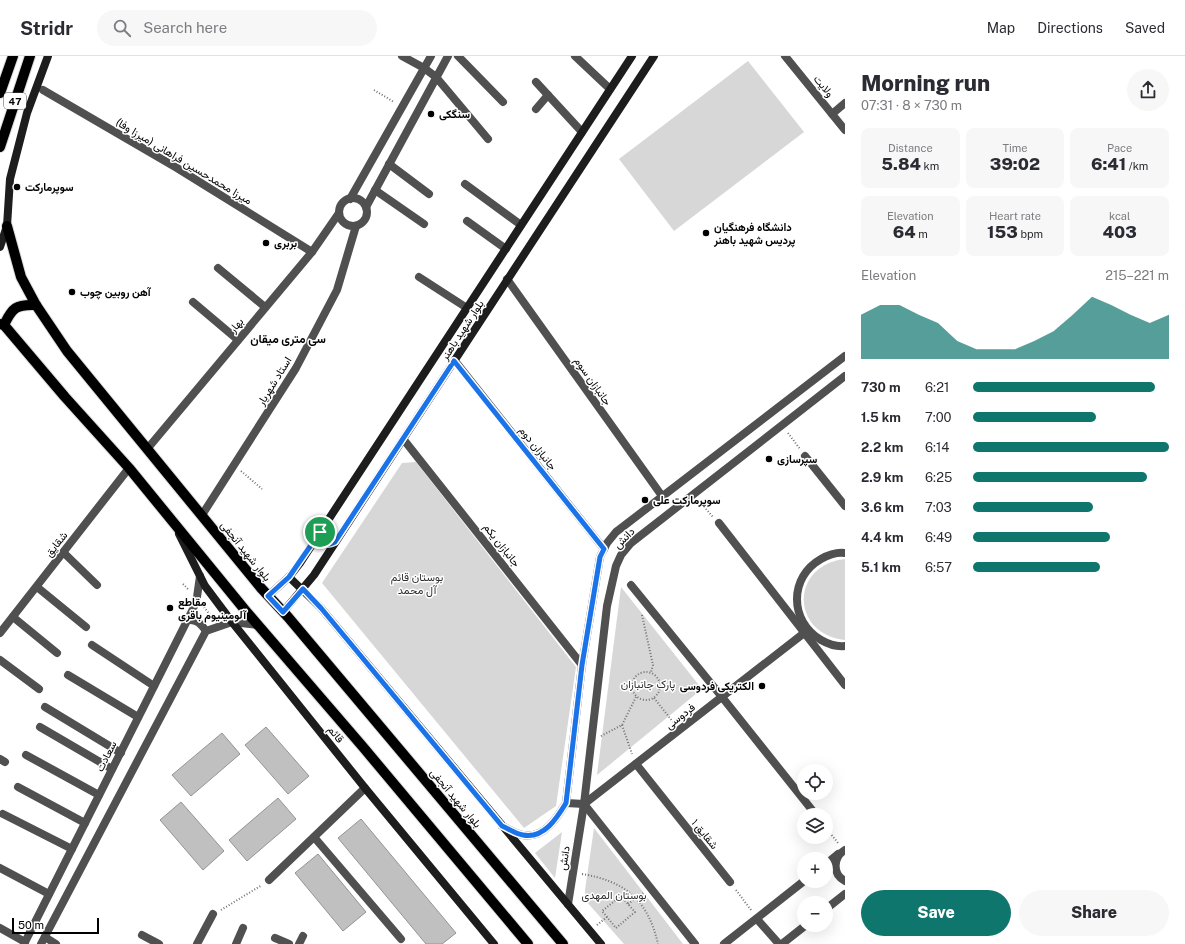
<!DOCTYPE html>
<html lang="en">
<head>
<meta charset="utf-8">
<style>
  :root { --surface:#fff; --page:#f7f7f7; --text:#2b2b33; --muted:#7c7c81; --line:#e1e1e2; --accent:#0f766e }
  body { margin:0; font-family:"Public Sans",Vazirmatn,sans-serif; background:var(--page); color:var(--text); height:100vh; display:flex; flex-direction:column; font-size:15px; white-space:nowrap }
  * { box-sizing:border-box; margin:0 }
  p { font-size:13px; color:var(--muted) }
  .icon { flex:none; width:22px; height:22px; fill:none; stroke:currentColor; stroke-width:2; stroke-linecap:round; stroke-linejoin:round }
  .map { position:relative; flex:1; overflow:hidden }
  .details { display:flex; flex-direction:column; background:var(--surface); width:340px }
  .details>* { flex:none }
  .buttons { position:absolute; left:797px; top:708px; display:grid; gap:8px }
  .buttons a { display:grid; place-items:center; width:36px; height:36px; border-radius:50%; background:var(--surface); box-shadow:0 4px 16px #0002; font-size:20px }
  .scale { position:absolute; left:12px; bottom:10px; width:87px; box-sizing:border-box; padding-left:4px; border:2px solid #000; border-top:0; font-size:11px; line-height:14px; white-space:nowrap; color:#000; -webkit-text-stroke:3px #fff; paint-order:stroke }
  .pin { position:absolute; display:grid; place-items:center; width:34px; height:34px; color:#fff; margin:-17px; border:2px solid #fff; border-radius:50%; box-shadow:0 1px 4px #0007 }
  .round { display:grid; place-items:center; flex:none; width:42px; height:42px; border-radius:21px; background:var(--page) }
  .overview { display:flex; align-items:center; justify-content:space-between; height:68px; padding:0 16px }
  h1 { font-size:22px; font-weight:800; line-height:30px }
  .figures { display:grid; grid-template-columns:repeat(3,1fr); gap:6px; height:68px; padding:4px 16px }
  .figures div { display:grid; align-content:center; border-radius:8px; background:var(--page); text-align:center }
  .figures b { font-size:17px; font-weight:800 }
  .figures small { font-size:11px; font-weight:400 }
  .figures p { font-size:11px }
  .chart { height:112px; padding:8px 16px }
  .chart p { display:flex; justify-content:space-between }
  .chart svg { width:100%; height:72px; margin-top:4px; fill:var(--accent); opacity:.7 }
  .cta { display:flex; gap:8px; margin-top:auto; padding:8px 16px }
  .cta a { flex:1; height:46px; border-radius:24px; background:var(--accent); color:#fff; font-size:16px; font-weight:800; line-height:46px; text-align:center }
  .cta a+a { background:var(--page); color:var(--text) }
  ul { padding:0 16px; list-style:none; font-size:13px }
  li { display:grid; grid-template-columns:64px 48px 1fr; align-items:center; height:30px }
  li i { height:10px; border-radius:5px; background:var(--accent) }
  header { display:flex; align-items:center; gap:24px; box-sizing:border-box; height:56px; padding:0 20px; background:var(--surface); border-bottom:1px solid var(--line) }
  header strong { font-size:19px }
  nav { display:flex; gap:22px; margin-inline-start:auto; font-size:14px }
  .search { width:280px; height:36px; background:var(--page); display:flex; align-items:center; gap:10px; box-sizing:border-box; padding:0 14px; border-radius:22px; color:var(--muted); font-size:15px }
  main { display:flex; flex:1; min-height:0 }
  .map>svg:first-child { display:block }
  .green { fill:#d7d7d7 }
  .building { fill:#c0c0c0; stroke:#949494 }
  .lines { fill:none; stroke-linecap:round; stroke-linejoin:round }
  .primary-casing { stroke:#dbdbdb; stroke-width:12 }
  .path { stroke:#727272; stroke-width:2; stroke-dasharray:1 2; stroke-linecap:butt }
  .minor { stroke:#505050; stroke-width:8 }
  .tertiary { stroke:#505050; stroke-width:8 }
  .secondary { stroke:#1d1d1d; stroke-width:8 }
  .primary { stroke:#000; stroke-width:10 }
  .route-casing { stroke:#fff; stroke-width:8 }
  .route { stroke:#1a73e8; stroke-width:5 }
  .poi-dot { fill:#000; stroke:#fff; stroke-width:1.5 }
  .labels { text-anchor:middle; stroke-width:3; stroke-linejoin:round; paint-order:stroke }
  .shield { fill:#fff; stroke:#4c4c4c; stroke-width:1 }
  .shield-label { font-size:10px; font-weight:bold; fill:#000 }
  .street-label { font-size:11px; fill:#000; stroke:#fff }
  .poi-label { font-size:11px; font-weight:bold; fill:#000; stroke:#fff; text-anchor:start }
  .park-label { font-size:11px; fill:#2e2e2e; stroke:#fff }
  .neighbourhood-label { font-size:12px; font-weight:bold; fill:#000; stroke:#fff }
</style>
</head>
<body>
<header>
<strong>Stridr</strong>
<div class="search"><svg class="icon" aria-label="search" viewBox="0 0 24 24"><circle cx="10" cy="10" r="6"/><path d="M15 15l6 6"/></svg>Search here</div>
<nav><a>Map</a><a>Directions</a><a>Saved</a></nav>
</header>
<main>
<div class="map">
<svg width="845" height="888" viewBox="0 0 845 888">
  <rect width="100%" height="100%" fill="#fff"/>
  <g class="green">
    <path d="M748,5l56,71 -130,99 -55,-72z"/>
    <path d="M416,406l160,205 -20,139 -32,22 -202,-245 80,-120z"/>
    <path d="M845,503v81c-55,-6 -55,-75 0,-81z"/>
    <path d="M621,531l81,102 -105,86z"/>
    <path d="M594,772l89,116h-59l-38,-43 -1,-11z"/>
    <path d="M562,776l-7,46 -20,-25z"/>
  </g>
  <g class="building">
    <path d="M266,671l43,49 -21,18 -43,-49z"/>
    <path d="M222,677l18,21 -49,42 -19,-21z"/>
    <path d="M278,742l18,21 -49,42 -18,-21z"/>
    <path d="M181,746l43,49 -21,19 -43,-50z"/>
    <path d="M361,763l95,114 -14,11h-16l-88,-106z"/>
    <path d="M318,798l48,58 -23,19 -48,-58z"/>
  </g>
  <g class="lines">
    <g class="primary-casing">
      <g id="primary">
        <path d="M0,37l13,-37"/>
        <path d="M0,91l30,-91"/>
        <path d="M7,170l14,51 15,28 31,46 194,237 27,29 275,327"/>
        <path d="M0,268l4,1 61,72 64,71 116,142 118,137 165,197"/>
        <path d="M4,269c8,-17 12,-21 32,-20"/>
      </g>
    </g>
    <g class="path">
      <path d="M374,34l20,12"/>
      <path d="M788,377l12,16"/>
      <path d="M241,415l21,18"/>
      <path d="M700,446l13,15"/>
      <path d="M183,528l6,6"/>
      <path d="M204,551l9,12"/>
      <path d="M642,559l11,50 -2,7"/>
      <circle cx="646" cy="630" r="14"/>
      <path d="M654,642l19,24"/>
      <path d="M622,669l10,29"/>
      <path d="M601,680l21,-11 14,-28"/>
      <path d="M826,772l12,15"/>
      <path d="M582,818c43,7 66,26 76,70"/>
      <path d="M736,834l15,20"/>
      <path d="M621,840l14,16 -19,16 -14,-17z"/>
      <path d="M628,848l15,-11"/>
      <path d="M221,854l41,-25"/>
      <path d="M597,869l10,-8"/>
    </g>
    <g class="minor">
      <path d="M402,0l22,12 12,9 52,62"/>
      <path d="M458,0l45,46"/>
      <path d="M575,0l35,33"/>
      <path d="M536,26l46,50"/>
      <path d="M43,34l134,78 135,84"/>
      <path d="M536,53l12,-14"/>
      <path d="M832,58l13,-11"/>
      <path d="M389,108l40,30"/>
      <path d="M465,128l56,41"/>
      <path d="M375,134l49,34"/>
      <path d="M467,165l39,28"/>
      <path d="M218,212l47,39"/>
      <path d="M419,221l48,31"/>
      <path d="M507,223l155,217"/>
      <path d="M193,246l45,38"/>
      <path d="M455,305l149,188"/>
      <path d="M404,384l178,225"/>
      <path d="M148,392l164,-196 27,-39"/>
      <path d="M805,400l40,50"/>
      <path d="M719,467l126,162"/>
      <path d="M64,497l33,32"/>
      <path d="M845,497c-8,-1 -17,2 -24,6 -32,18 -32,62 0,81 7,4 16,7 24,6"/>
      <path d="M631,529l91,112 94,118"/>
      <path d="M37,531l49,40"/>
      <path d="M13,561l44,36"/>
      <path d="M0,577l129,-165"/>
      <path d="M92,589l62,41"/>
      <path d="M0,604l39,29"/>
      <path d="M68,619l70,42"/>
      <path d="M45,651l76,46"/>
      <path d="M40,671l72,42"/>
      <path d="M26,699l73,40"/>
      <path d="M0,703l5,3"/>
      <path d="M636,708l94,118"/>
      <path d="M18,731l67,36"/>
      <path d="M3,758l69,35"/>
      <path d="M314,781l87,102"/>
      <path d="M0,812l49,26"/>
      <path d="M269,824l96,-92"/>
      <path d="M0,872l25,14"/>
      <path d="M142,879l17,9"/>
      <path d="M45,881l11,7"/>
      <path d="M275,882l14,6"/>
      <path d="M197,888l16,-30"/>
      <path d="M236,888l7,-16"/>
      <path d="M299,888l4,-8"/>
      <path d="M695,888l-111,-140 224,-174"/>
    </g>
    <g class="tertiary">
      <path d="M785,0l60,74"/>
      <circle cx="353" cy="156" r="14"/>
      <path d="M350,143l81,-143"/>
      <path d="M366,151l82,-151"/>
      <path d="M202,459l94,-147 41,-78 19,-64"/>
      <path d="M188,564c9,-1 13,4 18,11"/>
      <path d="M566,747l18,1"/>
      <path d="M502,770c7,3 14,8 21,9 21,4 34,-17 43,-32l16,-138 18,-108 7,-14 9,-11 229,-176"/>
      <path d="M845,794c-12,7 -13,24 0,31"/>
      <path d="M826,808l12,-10"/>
      <path d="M568,848l16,-100 23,-198 9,-40 5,-11 10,-12 214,-167"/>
      <path d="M826,853l19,-15"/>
      <path d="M757,863l22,25"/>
      <path d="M24,888l169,-335 4,-12 3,-21"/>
      <path d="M41,888l165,-313 26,-9 26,3"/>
      <path d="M724,888l80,-63"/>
      <path d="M782,888l24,-19"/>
    </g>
    <g class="secondary">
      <path d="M0,191l7,-21 3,-47 17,-66 21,-57"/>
      <path d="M320,476c-2,11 6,14 15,10"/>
      <path d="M179,478l26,52 27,36 133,166 129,156"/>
      <path d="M289,521l32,31 280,336"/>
      <path d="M268,540l21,-19 11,-14 332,-507"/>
      <path d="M283,556l31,-37 340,-519"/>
    </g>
    <use href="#primary" class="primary"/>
  </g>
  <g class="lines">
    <g class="route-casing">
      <path id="route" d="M454,305l150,188 -4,8 -18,108 -16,138c-9,15 -22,36 -43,32 -7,-1 -14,-6 -21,-9l-181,-218 -18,-19 -20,23 -15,-16 21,-19 31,-45v7c4,6 9,6 15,3z"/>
    </g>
    <use href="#route" class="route"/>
  </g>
  <g class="poi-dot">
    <circle cx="431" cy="58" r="4"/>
    <circle cx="17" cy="131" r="4"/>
    <circle cx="706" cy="177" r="4"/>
    <circle cx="266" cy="187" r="4"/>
    <circle cx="72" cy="236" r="4"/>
    <circle cx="769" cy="403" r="4"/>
    <circle cx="645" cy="444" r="4"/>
    <circle cx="170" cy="552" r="4"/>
    <circle cx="762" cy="630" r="4"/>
  </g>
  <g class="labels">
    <rect class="shield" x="4" y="37" width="22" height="16" rx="3"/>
    <g class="shield-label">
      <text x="15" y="49">47</text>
    </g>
    <g class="street-label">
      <text transform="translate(824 30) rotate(51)" y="4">ولایت</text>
      <text transform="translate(184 105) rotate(31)" y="4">میرزا محمدحسین فراهانی (میرزا وفا)</text>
      <text transform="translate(236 269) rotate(-50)" y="4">بهار</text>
      <text transform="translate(462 274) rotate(-57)" y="4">بلوار شهید باهنر</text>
      <text transform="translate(274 325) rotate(-58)" y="4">استاد شهریار</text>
      <text transform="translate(593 325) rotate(55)" y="4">جانبازان سوم</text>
      <text transform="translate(538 392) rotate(51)" y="4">جانبازان دوم</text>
      <text transform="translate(624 482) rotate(-46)" y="4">دانش</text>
      <text transform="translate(56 488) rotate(-52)" y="4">شقایق</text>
      <text transform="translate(502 489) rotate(52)" y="4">جانبازان یکم</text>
      <text transform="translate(246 495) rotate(51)" y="4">بلوار شهید آنجفی</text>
      <text transform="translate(680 660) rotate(-38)" y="4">فردوسی</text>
      <text transform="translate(336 678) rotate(51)" y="4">قائم</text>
      <text transform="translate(106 700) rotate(-63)" y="4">سعادت</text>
      <text transform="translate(456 742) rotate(50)" y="4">بلوار شهید آنجفی</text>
      <text transform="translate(705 778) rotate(51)" y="4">شقایق ۱</text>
      <text transform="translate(564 802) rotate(-81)" y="4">دانش</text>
    </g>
    <g class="poi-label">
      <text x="439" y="62">سنگکی</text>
      <text x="25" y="135">سوپرمارکت</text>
      <text x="714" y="175">دانشگاه فرهنگیان<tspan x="714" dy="13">پردیس شهید باهنر</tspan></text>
      <text x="274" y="191">بربری</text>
      <text x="80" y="240">آهن روبین چوب</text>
      <text x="777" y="407">سپرسازی</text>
      <text x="653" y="448">سوپرمارکت علی</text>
      <text x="178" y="550">مقاطع<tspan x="178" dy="13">آلومینیوم باقری</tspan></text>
      <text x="754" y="634" text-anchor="end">الکتریکی فردوسی</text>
    </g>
    <g class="park-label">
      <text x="417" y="525">بوستان قائم<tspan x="417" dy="13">آل محمد</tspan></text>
      <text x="648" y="632">پارک جانبازان</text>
      <text x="614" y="843">بوستان المهدی</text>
    </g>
    <g class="neighbourhood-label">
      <text x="288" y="287">سی متری میقان</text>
    </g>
  </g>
</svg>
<div class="buttons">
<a><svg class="icon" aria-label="locate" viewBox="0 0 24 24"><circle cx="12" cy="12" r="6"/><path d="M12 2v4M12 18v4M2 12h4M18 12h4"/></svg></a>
<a><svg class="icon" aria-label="layers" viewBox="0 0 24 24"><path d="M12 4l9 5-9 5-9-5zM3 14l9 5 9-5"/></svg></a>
<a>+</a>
<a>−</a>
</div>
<div class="scale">50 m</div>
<div class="pin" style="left:320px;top:476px;background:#1e9e55"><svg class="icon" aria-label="arrive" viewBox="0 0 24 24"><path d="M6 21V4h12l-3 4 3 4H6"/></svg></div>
</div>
<section class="details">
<div class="overview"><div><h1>Morning run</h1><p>07:31 · 8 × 730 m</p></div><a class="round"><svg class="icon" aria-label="share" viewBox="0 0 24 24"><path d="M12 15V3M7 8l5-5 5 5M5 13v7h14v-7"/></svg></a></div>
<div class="figures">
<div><p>Distance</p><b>5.84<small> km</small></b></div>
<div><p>Time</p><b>39:02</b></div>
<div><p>Pace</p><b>6:41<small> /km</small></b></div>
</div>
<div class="figures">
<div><p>Elevation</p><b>64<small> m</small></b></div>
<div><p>Heart rate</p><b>153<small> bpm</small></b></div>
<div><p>kcal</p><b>403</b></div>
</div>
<div class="chart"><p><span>Elevation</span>215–221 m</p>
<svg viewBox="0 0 160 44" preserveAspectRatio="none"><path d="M0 44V17L10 11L20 11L30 17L40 22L50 33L60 38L70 38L80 38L90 33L100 27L110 17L120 6L130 11L140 17L150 22L160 17V44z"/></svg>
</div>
<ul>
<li><b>730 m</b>6:21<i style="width:93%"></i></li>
<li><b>1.5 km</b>7:00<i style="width:63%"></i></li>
<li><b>2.2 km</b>6:14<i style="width:100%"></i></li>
<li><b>2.9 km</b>6:25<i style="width:89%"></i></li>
<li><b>3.6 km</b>7:03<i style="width:61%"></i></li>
<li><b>4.4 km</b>6:49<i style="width:70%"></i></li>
<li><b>5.1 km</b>6:57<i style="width:65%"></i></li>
</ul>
<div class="cta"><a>Save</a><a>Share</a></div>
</section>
</main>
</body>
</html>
